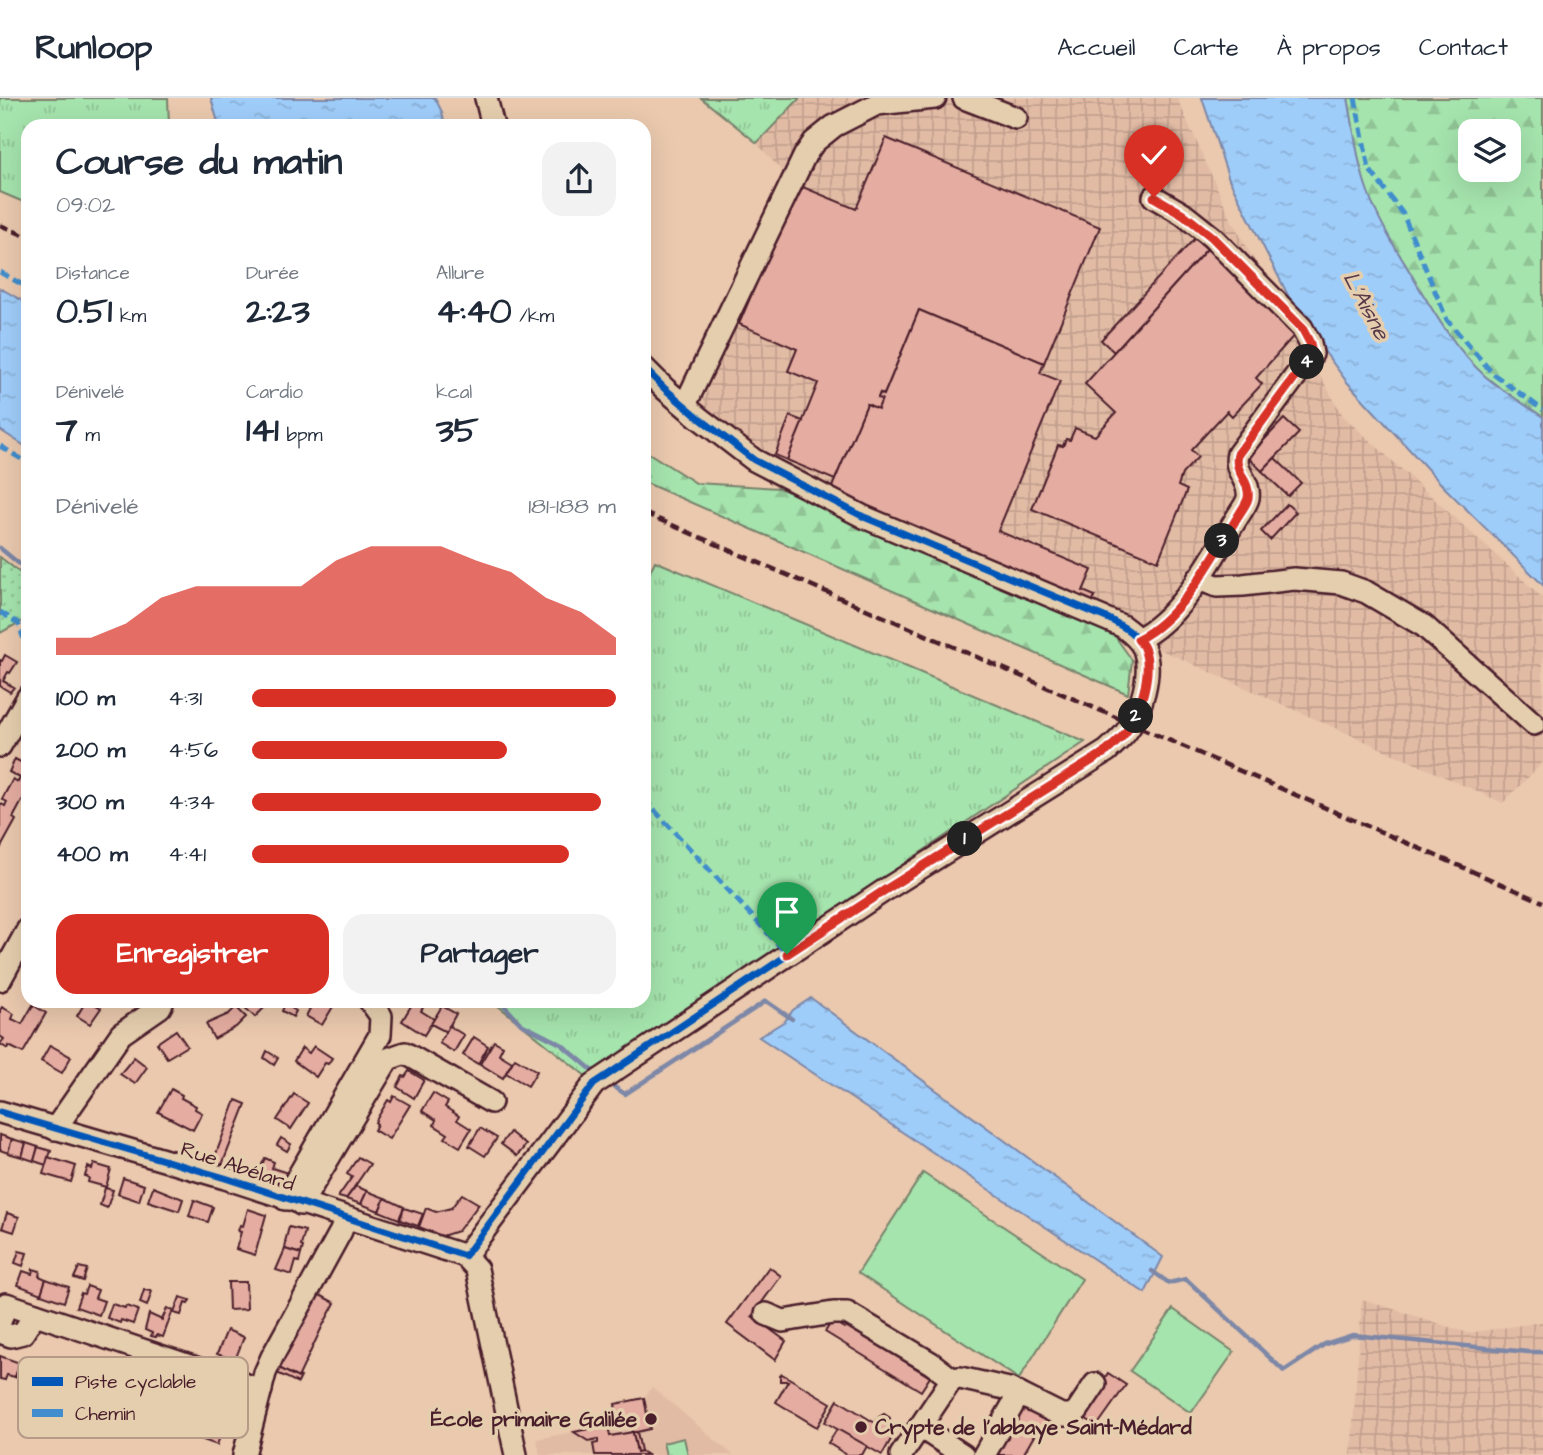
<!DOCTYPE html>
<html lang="fr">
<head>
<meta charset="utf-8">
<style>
  :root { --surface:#fff; --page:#f2f2f3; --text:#1f2937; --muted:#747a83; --line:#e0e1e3; --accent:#d93025 }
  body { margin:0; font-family:"Architects Daughter",sans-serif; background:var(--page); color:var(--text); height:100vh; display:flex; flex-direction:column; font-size:26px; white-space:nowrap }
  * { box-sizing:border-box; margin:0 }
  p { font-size:23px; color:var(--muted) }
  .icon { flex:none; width:38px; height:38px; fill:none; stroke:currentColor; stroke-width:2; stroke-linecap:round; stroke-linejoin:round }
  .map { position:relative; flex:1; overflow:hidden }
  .side { position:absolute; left:21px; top:21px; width:630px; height:889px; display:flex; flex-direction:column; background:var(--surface); border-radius:21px; box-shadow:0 7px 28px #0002 }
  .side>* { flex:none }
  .tools { position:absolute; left:1458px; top:21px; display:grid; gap:14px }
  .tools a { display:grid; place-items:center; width:63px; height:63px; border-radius:14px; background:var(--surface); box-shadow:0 7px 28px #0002; font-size:35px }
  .pin { position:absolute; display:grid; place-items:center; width:60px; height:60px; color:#fff; margin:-72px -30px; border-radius:50% 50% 50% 0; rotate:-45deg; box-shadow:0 0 7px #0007 }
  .pin .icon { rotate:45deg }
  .km { position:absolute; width:35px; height:35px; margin:-18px; border-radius:50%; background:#222; color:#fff; font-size:19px; line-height:35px; text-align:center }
  .round { display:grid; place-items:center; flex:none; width:74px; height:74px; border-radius:21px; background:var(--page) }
  .summary { display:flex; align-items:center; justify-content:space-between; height:119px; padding:0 35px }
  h1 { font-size:38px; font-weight:700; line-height:52px }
  .metrics { display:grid; grid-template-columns:repeat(3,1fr); gap:10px; height:119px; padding:7px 35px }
  .metrics div { display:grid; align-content:center }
  .metrics b { font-size:35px; font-weight:700 }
  .metrics small { font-size:19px; font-weight:400 }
  .metrics p { font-size:19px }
  .chart { height:196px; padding:14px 35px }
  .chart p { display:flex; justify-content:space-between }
  .chart svg { width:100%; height:126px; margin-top:7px; fill:var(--accent); opacity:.7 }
  .button { display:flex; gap:14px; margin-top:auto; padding:14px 35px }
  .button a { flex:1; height:80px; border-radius:21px; background:var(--accent); color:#fff; font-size:28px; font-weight:700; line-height:80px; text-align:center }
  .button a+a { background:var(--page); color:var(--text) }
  ul { padding:0 35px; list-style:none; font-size:23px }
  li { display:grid; grid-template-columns:112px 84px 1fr; align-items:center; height:52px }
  li i { height:18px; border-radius:9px; background:var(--accent) }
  header { display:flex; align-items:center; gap:42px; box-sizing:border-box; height:98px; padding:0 35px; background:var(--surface); border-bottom:2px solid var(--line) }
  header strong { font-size:33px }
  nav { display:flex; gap:38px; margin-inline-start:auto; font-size:24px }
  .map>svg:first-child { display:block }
  .built { fill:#e2bba5 }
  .industrial { fill:url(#industrial-grid) }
  .grass { fill:url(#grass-tufts); stroke:#78826c; stroke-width:2 }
  .forest { fill:url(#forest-firs); stroke:#78826c; stroke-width:2; fill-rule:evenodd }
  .park { fill:#a5e4ad; stroke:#78826c; stroke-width:2 }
  .garden { fill:url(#garden-dots); stroke:#78826c; stroke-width:2 }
  .water { fill:url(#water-ripples); stroke:#7d87a7; stroke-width:2 }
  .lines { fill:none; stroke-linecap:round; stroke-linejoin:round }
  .stream { stroke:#7d87a7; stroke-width:4.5 }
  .building { fill:#e5ada1; stroke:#4a1f2b; stroke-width:2 }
  .minor-casing { stroke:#4a1f2b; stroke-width:26 }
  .minor { stroke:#e5ceae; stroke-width:21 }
  .rail { stroke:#4a1f2b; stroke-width:4.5; stroke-dasharray:10 5; stroke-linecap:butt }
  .quiet { stroke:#418dcd; stroke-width:5; stroke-dasharray:10 5; stroke-linecap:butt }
  .cycleway-casing { stroke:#e5ceae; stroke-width:11 }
  .cycleway { stroke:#0057b8; stroke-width:7 }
  .route-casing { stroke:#fff; stroke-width:14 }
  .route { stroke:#d93025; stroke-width:9 }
  .poi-dot { fill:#4a1f2b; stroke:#e5ceae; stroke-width:2.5 }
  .labels { text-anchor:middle; stroke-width:7; stroke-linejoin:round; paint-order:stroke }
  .street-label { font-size:21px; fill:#4a1f2b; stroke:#e5ceae }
  .poi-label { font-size:21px; font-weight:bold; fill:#4a1f2b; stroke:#e5ceae; text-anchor:end }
  .water-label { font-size:23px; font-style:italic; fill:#57394a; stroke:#e5ceae }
  .key { fill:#e5ceae; stroke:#b69a87; stroke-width:2 }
  .key-label { font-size:19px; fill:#4a1f2b }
</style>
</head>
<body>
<header>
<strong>Runloop</strong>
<nav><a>Accueil</a><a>Carte</a><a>À propos</a><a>Contact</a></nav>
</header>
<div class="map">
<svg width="1543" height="1357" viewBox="0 0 1543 1357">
  <defs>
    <pattern id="industrial-grid" width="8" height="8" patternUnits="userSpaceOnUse" patternTransform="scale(1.75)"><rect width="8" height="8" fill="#e2bba5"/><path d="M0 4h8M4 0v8" fill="none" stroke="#c3a08e"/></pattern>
    <pattern id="grass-tufts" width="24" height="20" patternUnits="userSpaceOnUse" patternTransform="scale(1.75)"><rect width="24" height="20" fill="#a5e4ad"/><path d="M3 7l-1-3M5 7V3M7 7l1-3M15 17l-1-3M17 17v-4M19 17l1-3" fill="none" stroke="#90c395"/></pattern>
    <pattern id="forest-firs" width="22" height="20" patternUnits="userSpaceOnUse" patternTransform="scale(1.75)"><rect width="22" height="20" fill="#a5e4ad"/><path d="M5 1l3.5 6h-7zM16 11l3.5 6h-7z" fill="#90c395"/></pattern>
    <pattern id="garden-dots" width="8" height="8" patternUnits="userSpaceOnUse" patternTransform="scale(1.75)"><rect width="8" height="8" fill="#a5e4ad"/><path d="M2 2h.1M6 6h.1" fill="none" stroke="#90c395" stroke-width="1.8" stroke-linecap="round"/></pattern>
    <pattern id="water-ripples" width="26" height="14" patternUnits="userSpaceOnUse" patternTransform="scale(1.75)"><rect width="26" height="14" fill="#9fcdfa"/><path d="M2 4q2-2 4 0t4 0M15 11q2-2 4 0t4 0" fill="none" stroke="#8ab0d6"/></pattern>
  </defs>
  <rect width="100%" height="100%" fill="#eac9ae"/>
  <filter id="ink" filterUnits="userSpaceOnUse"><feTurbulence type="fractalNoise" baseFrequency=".0143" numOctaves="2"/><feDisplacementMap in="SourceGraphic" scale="14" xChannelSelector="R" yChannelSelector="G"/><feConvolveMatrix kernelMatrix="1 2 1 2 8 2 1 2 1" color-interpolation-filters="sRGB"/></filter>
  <g filter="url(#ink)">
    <path class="built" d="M652,1289l81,68h-193l-3,-16 77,-15 -1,-11 3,-1 -1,-8 29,-6z"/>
    <g class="industrial">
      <path d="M800,0h377l55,123 111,195 200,182v164l-40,41 -353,-158 -238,-100 -137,-61 -80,-63 97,-238 -35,-40z"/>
      <path d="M1362,1201l106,34 75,-11v133h-192z"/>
    </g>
    <g class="grass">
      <path d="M0,0h168l1,28h-141v78l-28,-12z"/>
      <path d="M701,0h99l-43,45z"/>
      <path d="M655,463l430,181 -498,335 -95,-76h152v-417z"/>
    </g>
    <g class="forest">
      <path d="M1348,0h195v319c-19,-13 -39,-25 -57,-40 -33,-29 -56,-71 -78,-108 -15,-25 -30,-49 -40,-76 -11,-30 -14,-64 -20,-95zM1470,33h38v39h-38z"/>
      <path d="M644,352l52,33 83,5 330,140 23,32 -4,34 -484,-212z"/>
    </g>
    <g class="park">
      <path d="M923,1075l159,106 -63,100 -161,-106z"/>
      <path d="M1173,1211l61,43 -43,61 -61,-42z"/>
      <path d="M684,1340l4,17h-22l-3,-12z"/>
    </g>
    <path class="garden" d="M0,459l28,22v39l-28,15z"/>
    <g class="water">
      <path d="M211,0h224l7,14 3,14h-226z"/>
      <path d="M1202,0h146c6,31 9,65 20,94 10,28 25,52 40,77 22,37 45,79 78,108 18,15 38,27 57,40v168l-99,-98 -97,-105 -48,-65 -70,-138z"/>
      <path d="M0,190l28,16v144l-28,-18z"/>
      <path d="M811,900l352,259 -18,36 -386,-256 26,-16 8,-11z"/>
    </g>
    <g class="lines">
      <g class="stream">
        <path d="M0,450l28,23"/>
        <path d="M500,903l21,23 40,20 31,26"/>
        <path d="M613,988l12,8 141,-93 26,18"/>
        <path d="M1152,1173l17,12 17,-4 98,92 41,-27 28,-9 175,17h15"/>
      </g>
    </g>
    <g class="building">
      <path d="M886,40l214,89 -56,136 -125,-53 -35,85 -4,-2 -2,5 4,1 -4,10 -11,-5 -32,76 -48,-20 31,-77 -30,-12 9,-22 -58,-25 59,-139 58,24z"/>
      <path d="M1195,140l12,11 -93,103 -13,-12z"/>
      <path d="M1207,151l90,83 -41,46 6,6 -30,32 -5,-5 -36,39 7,7 -16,17 -4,12 9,4 -29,71 -126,-52 26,-64 5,1 3,-7 4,1 5,-12 20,8 21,-23 -31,-29z"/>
      <path d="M919,212l125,53 -4,10 20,8 -62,150 94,39 -9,21 12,5 -4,9 -262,-111 38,-90 11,5 4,-10 -4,-1 2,-5 4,2z"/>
      <path d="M790,318l13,5 -16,39 -12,-5z"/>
      <path d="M1284,321l15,14 -37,38 -14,-14z"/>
      <path d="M1275,360l26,25 -13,13 -26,-25z"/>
      <path d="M1287,406l9,8 -26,28 -9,-9z"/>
      <path d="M5,557l12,7 -7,11 -2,-1 -5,9 11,6 -4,5 -10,-6v-26l2,1z"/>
      <path d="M15,661l11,6 2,-3v28l-15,28 3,2 -16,29v-46l5,3 2,-4 -5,-3 11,-20 5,3 2,-4 -11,-6z"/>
      <path d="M86,903h3l12,7 -11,16 -13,-8z"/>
      <path d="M244,903h19l4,4 -12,12 -14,-13z"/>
      <path d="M314,903h25l-3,5 -2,-1 -12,20 -16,-9z"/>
      <path d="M414,903h6l5,3 -4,7 13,8 -10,16 -22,-14z"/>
      <path d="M285,906l11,7 -3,6 -11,-6z"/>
      <path d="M33,907l13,8 -23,40 -14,-7 -1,3 -8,-5 4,-5 -4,-3v-26l2,-3 12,7 -2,5 10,5z"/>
      <path d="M442,908l14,8 -10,18 -15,-8z"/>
      <path d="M236,909l10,10 -10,10 -22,12 -8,-15 23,-10z"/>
      <path d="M449,928l15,9 -10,17 -15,-9z"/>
      <path d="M176,932l11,16 -20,12 -10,-15z"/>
      <path d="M474,939l14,9 -10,18 -15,-9z"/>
      <path d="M494,943l9,5 -4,8 13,8 -9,16 -23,-14z"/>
      <path d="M50,947l21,12 -9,16 -21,-12z"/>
      <path d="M314,948l18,12 -4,6 -3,-1 -9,14 -22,-16 8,-13 7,5z"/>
      <path d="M267,953l11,7 -4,7 -10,-7z"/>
      <path d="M134,959l13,10 -12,17 -15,-10z"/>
      <path d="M515,960l22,13 -9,15 -22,-13z"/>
      <path d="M409,973l15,9 -10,18 -17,-11 6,-11 2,1z"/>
      <path d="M171,991l11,6 -1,3 15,8 -1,3 7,4 -9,17 -35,-18z"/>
      <path d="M433,995l15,9 -3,5 14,9 -2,4 14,9 -11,18 -15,-9 3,-4 -14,-9 2,-5 -14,-9z"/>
      <path d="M294,996l14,9 -17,26 -14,-9z"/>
      <path d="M394,998l16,9 -21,34 -15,-9 3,-6 -2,-2 13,-22 3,2z"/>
      <path d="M236,1002l10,4 -24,61 -9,-3z"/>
      <path d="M480,1030l17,10 -12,18 -16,-10z"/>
      <path d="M510,1034l16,13 -9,11 -16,-12z"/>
      <path d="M0,1037l12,4 -4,14 -8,-3z"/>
      <path d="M281,1040l10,6 -4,7 -10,-6z"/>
      <path d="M12,1041l14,4 -4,14 -14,-4z"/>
      <path d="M26,1045l12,4 -4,14 -12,-4z"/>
      <path d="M38,1049l13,4 -5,14 -12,-4z"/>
      <path d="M48,1059l28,9 -5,16 -28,-8z"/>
      <path d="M358,1059l12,7 -24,35 -8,-2 14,-20 -5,-3z"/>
      <path d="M265,1060l9,4 -2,6 19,6 -6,10 -28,-9z"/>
      <path d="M94,1066l17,5 -5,18 -18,-5 1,-4 -4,-2 3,-9 4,2z"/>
      <path d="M123,1080l21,7 -5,16 -21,-7z"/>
      <path d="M356,1088l11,5 -6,13 -15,-5z"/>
      <path d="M153,1089l30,12 -4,12 -31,-10z"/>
      <path d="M105,1090l8,2 -6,18 -7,-3z"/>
      <path d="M367,1093l18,7 -6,13 -18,-7z"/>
      <path d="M462,1096l17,10 -21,27 -16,5 -23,-9 7,-19 10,4 15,-4z"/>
      <path d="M385,1100l19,9 -5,12 -20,-8z"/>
      <path d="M194,1102l19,7 -5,15 -19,-6z"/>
      <path d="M404,1110l19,6 -5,12 -18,-6z"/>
      <path d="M248,1111l18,6 -11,40 -19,-6 5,-17 -3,-1 2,-6 3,1z"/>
      <path d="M7,1115l12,4 -5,15 -12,-4z"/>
      <path d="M289,1129l16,4 -4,15 2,1 -2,7 -16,-5 1,-6 -1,-1z"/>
      <path d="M285,1151l16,5 -2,8 -3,-1 -4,14 -16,-5z"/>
      <path d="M19,1153l8,2 -4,13 -8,-3z"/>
      <path d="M79,1169l8,2 -4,12 -9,-3z"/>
      <path d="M769,1169l12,9 -29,40 34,25 -11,19 -48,-36z"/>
      <path d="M33,1171l7,2 -1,5 7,3 -5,15 -23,-9 5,-14 9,3z"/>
      <path d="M46,1181l23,8 -5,15 -23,-8z"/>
      <path d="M228,1184h18l1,27 -18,1z"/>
      <path d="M87,1188l11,4 -3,8 9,3 -5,14 -23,-8 5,-14 3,1z"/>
      <path d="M144,1192l8,1 -5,15 -7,-3z"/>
      <path d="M316,1195l19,10 -13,24 -24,51 -21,-11z"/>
      <path d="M180,1199l10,3 -2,4 -3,-1 -4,12 -7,-2z"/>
      <path d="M112,1206l13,4 1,-2 12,4 -5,14 -12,-4 -1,3 -13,-5z"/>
      <path d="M167,1210l6,2 -10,27 -6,-2 -1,2 -5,-1 1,-3 -7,-3 4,-16 13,6z"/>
      <path d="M832,1223l12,7 2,-3 84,52 -9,14 -96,-59z"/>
      <path d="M227,1232l17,7 -9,23 -18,-6z"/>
      <path d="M0,1258l20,7 -5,14 -8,-2 -2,5 -5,-1z"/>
      <path d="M20,1265l27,8 -5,15 -27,-9z"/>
      <path d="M277,1269l21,11 1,-2 2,1 -3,6 -23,-11z"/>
      <path d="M1108,1275l18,12 -29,41 -17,-11z"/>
      <path d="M782,1276l49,29 -14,24 -41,-25 12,-21h-8v-5z"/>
      <path d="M644,1300l6,31 -18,4 -2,-12 -12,2 -3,-19z"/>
      <path d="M838,1302l37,23 4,-6 5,-3 6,4 -1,7 -2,5 7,4 -12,21 -57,-33z"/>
      <path d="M1023,1304l26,14 -7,12 -3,-1 -16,28h-30z"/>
      <path d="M208,1319l17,6 -8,22 -17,-6z"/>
      <path d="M608,1327l2,11 23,-4 4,20 4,-1 6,4h-52l-2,-11 5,-1v-4l-10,2 -14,-9z"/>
      <path d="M837,1331l30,17 -5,9h-15l-19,-12z"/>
      <path d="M633,1334h4l4,19 -4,1z"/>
    </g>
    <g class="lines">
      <g class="minor-casing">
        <g id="minor">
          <path d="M486,0l7,28"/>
          <path d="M964,0l52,20"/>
          <path d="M685,307l120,-250 9,-13 20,-16 43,-22 58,-6"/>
          <path d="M1198,481l19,7 26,-1 51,-6 47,4 25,9 58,34 110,98"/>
          <path d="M1138,541c46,-23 75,-84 102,-126 3,-5 7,-10 8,-15 3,-17 -15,-26 -10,-44l74,-100 -2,-11 -8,-15 -90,-91 -29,-23 -29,-17"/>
          <path d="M0,648l28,-49"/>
          <path d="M0,882l28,-51"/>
          <path d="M0,1014l225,66 240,78"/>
          <path d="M55,1031l66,-95 39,-27 3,-6"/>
          <path d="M285,1101l95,-164 1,-19 -11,-15"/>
          <path d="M301,1106l87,-145 17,-6 86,49"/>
          <path d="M465,1158l129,-172 291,-194 222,-139c6,-6 14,-12 19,-19 15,-19 27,-60 18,-83 -4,-10 -14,-17 -22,-23l-258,-109 -110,-57 -56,-43 -33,-28 -21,-21"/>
          <path d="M465,1158l12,13 39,186"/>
          <path d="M766,1216l17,7 50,-8h14l84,50 21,16"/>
          <path d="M0,1224l6,-18 255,86"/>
          <path d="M0,1234l11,4 12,-3 12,-19"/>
          <path d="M1019,1296l42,21h10l6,-4 18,-27"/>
          <path d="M920,1329l43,28"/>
          <path d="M244,1357l21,-82 7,-16 69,-126 4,-13"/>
          <path d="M901,1357l51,-76 8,-1 49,11 10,5 -35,61"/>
        </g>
      </g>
      <use href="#minor" class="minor"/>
      <g class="rail">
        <path d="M0,127l28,12"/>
        <path d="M644,415l899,389"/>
      </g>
      <g class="quiet">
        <path d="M1355,0l14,71 34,45 44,106 46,54 50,36"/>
        <path d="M0,174l28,16"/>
        <path d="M0,348l28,17"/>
        <path d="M0,514l18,11 10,27"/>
        <path d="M644,701l143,155"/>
      </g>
      <g class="cycleway-casing">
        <path id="cycleway" d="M0,1014l225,66 240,78 129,-172 291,-194 222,-139c6,-7 14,-12 20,-20 14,-18 27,-62 16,-84 -7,-14 -21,-21 -34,-28l-245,-102 -110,-57 -56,-43 -33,-28 -21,-21"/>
      </g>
      <use href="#cycleway" class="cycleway"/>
    </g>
  </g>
  <g class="lines" filter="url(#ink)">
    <g class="route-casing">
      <path id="route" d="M787,856l98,-64 222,-139c6,-6 14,-12 19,-19 15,-19 27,-62 18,-84 -1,-3 -4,-6 -6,-9 45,-22 76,-84 102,-126 3,-5 7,-10 8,-15 3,-16 -15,-27 -10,-44l74,-100 -2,-11 -8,-15 -90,-91 -29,-23 -29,-17"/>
    </g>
    <use href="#route" class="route"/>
  </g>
  <g class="poi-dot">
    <circle cx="651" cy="1321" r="7"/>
    <circle cx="861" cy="1329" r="7"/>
  </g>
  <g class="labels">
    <g class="street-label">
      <text transform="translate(238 1068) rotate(18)" y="7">Rue Abélard</text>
    </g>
    <g class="poi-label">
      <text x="637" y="1328">École primaire Galilée</text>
      <text x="875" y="1336" text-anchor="start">Crypte de l'abbaye Saint-Médard</text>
    </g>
    <g class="water-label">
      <text transform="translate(1367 207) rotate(62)" y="8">L'Aisne</text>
    </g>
  </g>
  <rect x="18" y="1259" width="230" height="81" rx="10" class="key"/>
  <rect x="32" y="1279" width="31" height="9" fill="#0057b8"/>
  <rect x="32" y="1311" width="31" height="8" fill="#418dcd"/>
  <g class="key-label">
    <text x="75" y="1290">Piste cyclable</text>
    <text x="75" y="1322">Chemin</text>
  </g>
</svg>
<div class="tools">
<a><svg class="icon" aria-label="layers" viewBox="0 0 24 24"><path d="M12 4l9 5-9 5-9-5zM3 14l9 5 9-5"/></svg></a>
</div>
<div class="pin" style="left:787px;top:856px;background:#1e9e55"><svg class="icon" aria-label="arrive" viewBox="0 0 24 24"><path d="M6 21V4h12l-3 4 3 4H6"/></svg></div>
<div class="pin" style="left:1154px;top:99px;background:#d93025"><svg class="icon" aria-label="check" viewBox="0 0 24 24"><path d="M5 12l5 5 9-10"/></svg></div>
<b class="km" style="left:965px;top:741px">1</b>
<b class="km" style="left:1136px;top:618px">2</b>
<b class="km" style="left:1222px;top:443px">3</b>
<b class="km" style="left:1307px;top:264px">4</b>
<section class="side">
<div class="summary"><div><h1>Course du matin</h1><p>09:02</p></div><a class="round"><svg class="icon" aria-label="share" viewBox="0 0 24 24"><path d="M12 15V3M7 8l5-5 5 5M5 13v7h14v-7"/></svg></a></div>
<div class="metrics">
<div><p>Distance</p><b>0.51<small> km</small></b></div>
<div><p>Durée</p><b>2:23</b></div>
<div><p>Allure</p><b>4:40<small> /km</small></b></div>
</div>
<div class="metrics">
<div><p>Dénivelé</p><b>7<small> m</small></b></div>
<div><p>Cardio</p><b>141<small> bpm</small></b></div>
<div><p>kcal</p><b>35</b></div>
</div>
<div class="chart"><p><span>Dénivelé</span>181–188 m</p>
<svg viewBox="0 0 160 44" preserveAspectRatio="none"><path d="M0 44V38L10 38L20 33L30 24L40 20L50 20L60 20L70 20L80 11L90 6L100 6L110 6L120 11L130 15L140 24L150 29L160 38V44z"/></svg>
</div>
<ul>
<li><b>100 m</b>4:31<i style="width:100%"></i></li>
<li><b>200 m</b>4:56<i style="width:70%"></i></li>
<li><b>300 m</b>4:34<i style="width:96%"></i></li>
<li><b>400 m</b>4:41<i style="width:87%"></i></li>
</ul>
<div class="button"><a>Enregistrer</a><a>Partager</a></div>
</section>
</div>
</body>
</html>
